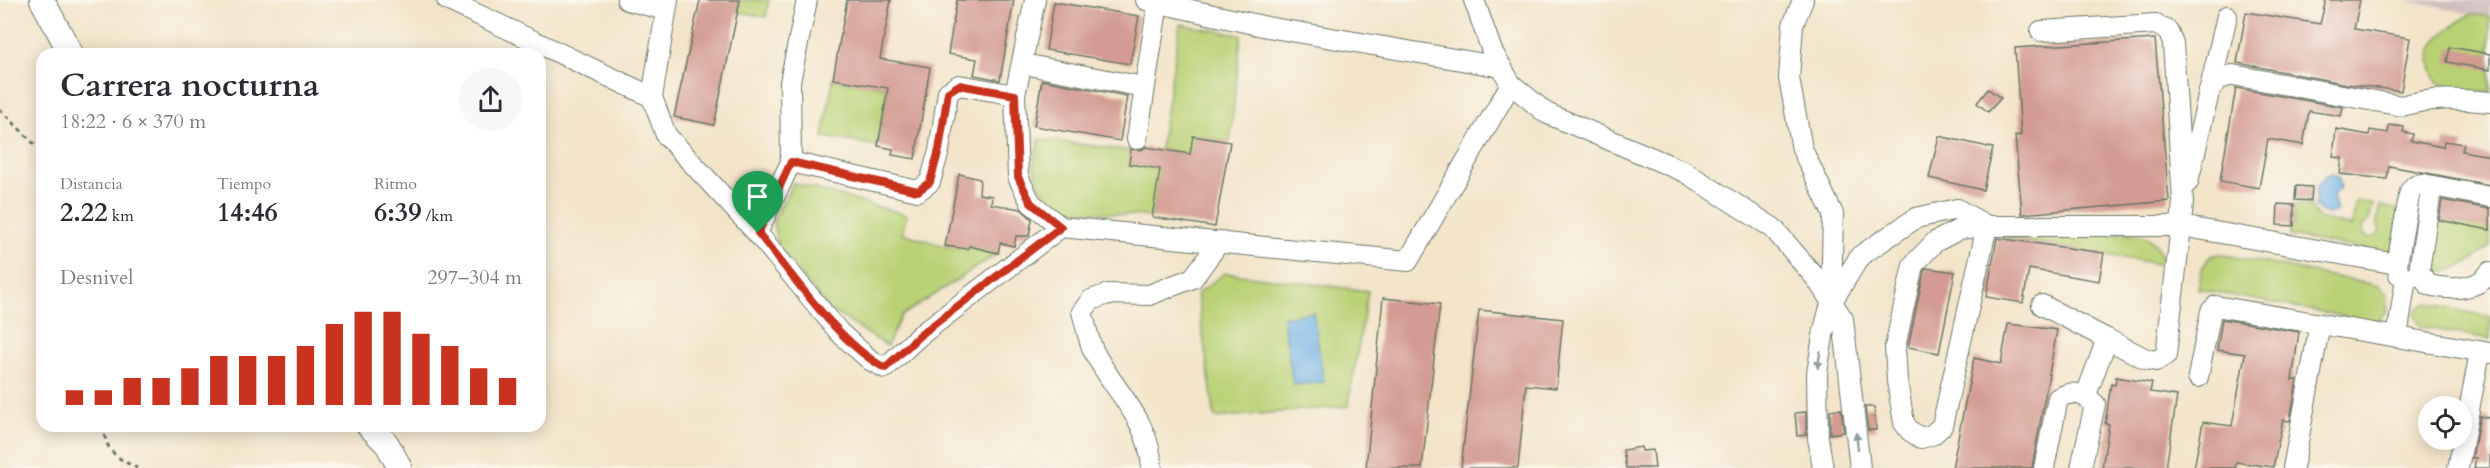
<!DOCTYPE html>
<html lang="es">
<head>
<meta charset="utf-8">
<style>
  :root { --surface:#fff; --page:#f7f7f7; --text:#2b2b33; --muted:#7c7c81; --accent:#c8321e }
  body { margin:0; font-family:Cardo,serif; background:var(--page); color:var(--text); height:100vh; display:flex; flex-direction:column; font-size:22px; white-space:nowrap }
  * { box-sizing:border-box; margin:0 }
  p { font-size:20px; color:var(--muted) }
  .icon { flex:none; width:33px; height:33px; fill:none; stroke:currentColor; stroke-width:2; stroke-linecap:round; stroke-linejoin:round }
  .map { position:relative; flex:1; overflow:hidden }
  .drawer { position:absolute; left:36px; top:48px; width:510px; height:384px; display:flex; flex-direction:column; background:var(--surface); border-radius:18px; box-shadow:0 3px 15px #0003 }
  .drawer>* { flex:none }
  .tools { position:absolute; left:2418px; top:396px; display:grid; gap:12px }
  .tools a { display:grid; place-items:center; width:54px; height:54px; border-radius:50%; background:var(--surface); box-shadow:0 3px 15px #0003; font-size:30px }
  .pin { position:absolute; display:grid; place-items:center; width:51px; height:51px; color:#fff; margin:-62px -26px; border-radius:50% 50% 50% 0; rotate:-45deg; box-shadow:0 0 6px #0007 }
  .pin .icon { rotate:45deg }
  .round { display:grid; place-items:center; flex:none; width:63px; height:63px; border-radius:32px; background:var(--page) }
  .head { display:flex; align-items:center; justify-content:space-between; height:102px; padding:0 24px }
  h1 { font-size:33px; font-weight:700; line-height:45px }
  .figures { display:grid; grid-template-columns:repeat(3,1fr); gap:9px; height:102px; padding:6px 24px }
  .figures div { display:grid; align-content:center }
  .figures b { font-size:26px; font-weight:700 }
  .figures small { font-size:16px; font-weight:400 }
  .figures p { font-size:16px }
  .chart { height:168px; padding:12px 24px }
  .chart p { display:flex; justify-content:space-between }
  .chart svg { width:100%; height:108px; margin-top:6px; stroke:var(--accent); stroke-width:6 }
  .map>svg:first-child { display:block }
  .industrial { fill:#d1bfbf }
  .green { fill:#b9d175; stroke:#6c8754; stroke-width:1.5 }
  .water { fill:#72b3e7; stroke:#48788e; stroke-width:1.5 }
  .building { fill:#d39b92 }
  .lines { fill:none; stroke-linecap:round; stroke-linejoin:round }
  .minor-casing { stroke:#697768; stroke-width:22 }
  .tertiary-casing { stroke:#697768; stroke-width:26 }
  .path { stroke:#697768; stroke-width:3; stroke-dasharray:4.5 4.5; stroke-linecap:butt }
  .minor { stroke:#fff; stroke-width:20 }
  .tertiary { stroke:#fff; stroke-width:24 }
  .oneway { fill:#8f9e9a }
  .route-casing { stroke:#fff; stroke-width:12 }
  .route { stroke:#c8321e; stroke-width:8 }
</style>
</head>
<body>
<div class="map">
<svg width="2490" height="468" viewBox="0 0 2490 468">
  <rect width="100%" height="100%" fill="#fbf7ec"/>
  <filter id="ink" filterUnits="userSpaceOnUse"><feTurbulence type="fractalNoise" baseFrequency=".0167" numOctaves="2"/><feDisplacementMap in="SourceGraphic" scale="12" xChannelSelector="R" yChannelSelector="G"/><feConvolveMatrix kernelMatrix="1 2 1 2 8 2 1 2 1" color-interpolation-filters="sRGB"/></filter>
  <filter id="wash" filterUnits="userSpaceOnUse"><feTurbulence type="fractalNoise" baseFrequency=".008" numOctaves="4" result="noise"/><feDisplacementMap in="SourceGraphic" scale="24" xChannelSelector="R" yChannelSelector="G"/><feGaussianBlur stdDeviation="1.35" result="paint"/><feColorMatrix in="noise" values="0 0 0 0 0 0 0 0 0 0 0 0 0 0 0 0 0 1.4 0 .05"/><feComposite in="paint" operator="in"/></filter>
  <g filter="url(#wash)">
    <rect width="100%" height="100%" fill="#f3e4c9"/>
    <path class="industrial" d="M2403,0h87v17l-19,-3z"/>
    <g class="green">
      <path d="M740,0h29l-3,17 -28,-5z"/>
      <path d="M2471,14l19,3v75h-26l-27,-10c-19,-35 5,-50 34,-68z"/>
      <path d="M1180,24l61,11 -11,107 -36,-6 -4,18 -30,-5z"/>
      <path d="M833,79l55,9 -10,58 -55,-9z"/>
      <path d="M1039,139l92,12 -2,13 31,5 -8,48 -83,-7 -18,-8 -12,-17 -6,-20z"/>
      <path d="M793,183l114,32 -5,18 43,13 23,3 1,-3 29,7 -97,63 -14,30 -58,-37 -51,-62 -5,-25z"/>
      <path d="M2356,201l17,3 -4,16 -7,7 3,9c6,3 12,2 15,-4l-3,-10 3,-16 20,4 -7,44 -103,-18v-11h4v-20l16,1 8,12 34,8z"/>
      <path d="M2434,219l56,10v16c-15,16 -40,31 -63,26z"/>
      <path d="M2073,233c14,1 58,-2 69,2 13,4 19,18 22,30l-162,-28z"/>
      <path d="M2220,254l160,32 8,10 -1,16 -12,10 -177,-33 4,-21 8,-12z"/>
      <path d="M1225,273l143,18 -20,115 -133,12 -18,-124z"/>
      <path d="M2426,303l64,14v22l-67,-12 -5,-4 -4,-11z"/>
    </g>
    <g class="water">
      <path d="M2332,174l6,3 3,10 -8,8 4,17 -11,2 -11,-7 1,-19 8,-11z"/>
      <path d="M1313,312l11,70 -31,3 -10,-68z"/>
    </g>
    <g id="blocks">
      <g class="building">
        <path d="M700,0h40l-26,125 -40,-8z"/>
        <path d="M847,0h44l-11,59 50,8 -15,92 -23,-4 1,-6 -15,-3 10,-58 -55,-9z"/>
        <path d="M957,0h57l-14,80 -26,-5 3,-16 -29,-5z"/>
        <path d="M2326,0h34l-6,29 56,9 -9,53 -54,-7 -110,-21 9,-51 74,12z"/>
        <path d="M1054,2l85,14 -9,48 -84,-14z"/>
        <path d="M2155,39l14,162 -147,13 -7,-78 6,-1 -6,-87z"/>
        <path d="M2450,47l40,7v16l-43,-8z"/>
        <path d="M1042,80l85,16 -7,45 -86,-15z"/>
        <path d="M2236,88l107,19 -2,9 -32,-5 -6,34 -35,-6 -9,49 -39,-7z"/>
        <path d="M1988,89l13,9 -13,14 -11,-9z"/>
        <path d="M2389,125l15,2 -1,5 10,2 -2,7 32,6 1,-6 20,3 -2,7 28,5v29l-101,-19 -2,13 -47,-5 2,-16 -9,-1 3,-28 33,6 1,-5 18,3z"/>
        <path d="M1193,136l37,6 -15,85 -63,-10 8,-48 -31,-5 2,-15 10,1 5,-3 44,7z"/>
        <path d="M1939,136l54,12 -10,42 -54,-12z"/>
        <path d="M959,174l21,5 -1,15 13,2 -1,8 30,5 11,10 -3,17h-13l-2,10 -14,-3 -2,10 -29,-7 -1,3 -23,-3z"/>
        <path d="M2296,186l16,1 -1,14 -16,-1z"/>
        <path d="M2442,200l48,9v21l-51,-10z"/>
        <path d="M2278,204l16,1v21l-17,-1z"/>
        <path d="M1997,238l107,15 -5,28 -70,-12 -6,34 -37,-6z"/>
        <path d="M1926,268l29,4 -16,81 -31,-6 16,-76z"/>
        <path d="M1383,298l57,6 -18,164h-56z"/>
        <path d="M1479,310l84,9 -7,69 -30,-3 -8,83h-57z"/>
        <path d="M2222,319l77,13 -7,48h5l-7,41 -7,-1 -10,47 -37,-5 -1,6h-41l9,-46 29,4 13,-72 -28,-4z"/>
        <path d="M2008,324l49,6 -25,138h-80l22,-110 27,6z"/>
        <path d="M2116,377l36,6 -2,9 27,4 -11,72h-64l7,-44h-4l6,-40 4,1z"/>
        <path d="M1865,407h9l2,23h-8z"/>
        <path d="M1841,409l3,23 -14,2v-24z"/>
        <path d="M1806,412v23l-9,1 -2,-23z"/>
        <path d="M2480,416l10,2v50h-16l2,-10h-4z"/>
        <path d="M1641,447l1,4 11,-1 2,18h-29l-3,-18z"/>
      </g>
    </g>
  </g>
  <g filter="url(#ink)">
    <use href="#blocks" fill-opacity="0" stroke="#697768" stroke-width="1.5"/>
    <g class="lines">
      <g class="minor-casing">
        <g id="minor">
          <path d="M447,0l205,97"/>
          <path d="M627,0l39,10"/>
          <path d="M668,0l-16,97 14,38 91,98 83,100 30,27 15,8 34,-32 142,-109"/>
          <path d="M1035,0l-20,95 3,82 13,26 30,24 347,34 103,-177"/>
          <path d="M1146,0l121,27 235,40"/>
          <path d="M1474,0l18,51 19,33 35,29 139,59 88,56 42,49 28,42 17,149"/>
          <path d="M1803,0l-10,25 -4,53 13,71 31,65 -2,88"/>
          <path d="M2041,31l115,-7 12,7 5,12 10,159 -2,24 216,38 2,10 7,4 9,-2 4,-5"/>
          <path d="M1023,64l121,23"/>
          <path d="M2209,91l9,-12 15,-4 169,31c28,-9 60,-7 88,-4"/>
          <path d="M1137,139l21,-137"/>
          <path d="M791,162l127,29 12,-9 9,-31 9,-59 11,-7 56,10"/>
          <path d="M2188,182l39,-166"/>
          <path d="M2423,184l7,6v7l-11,74 10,14c19,5 49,6 61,-13"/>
          <path d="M757,233l34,-71 -1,-80 17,-82"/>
          <path d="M2397,264l13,-73 5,-6 8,-1 67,13"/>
          <path d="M2042,305l65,34"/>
          <path d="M2397,337l93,16"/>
          <path d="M2198,377l13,-66 5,-5 181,31 9,-59"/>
          <path d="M1152,468c-3,-50 -37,-75 -58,-116 -6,-12 -8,-27 -12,-40l9,-12 17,-6 41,1 44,-17 27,-37"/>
          <path d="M1823,468l-5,-30 -1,-65 7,-43 7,-27 29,-47 56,-38 41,-9 30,17 -45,200 -10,9 -11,3 -11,-7 -6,-8 -7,-42 -2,-34 18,-82 22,-23 25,-13 27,-3h194l-15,129 -10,6 -10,-2 -39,-20 -21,56"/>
          <path d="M2044,468l14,-70c15,-8 25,-5 37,6l-14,64"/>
          <path d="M2293,468l27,-144"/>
          <path d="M2458,468l22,-116"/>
        </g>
      </g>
      <g class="tertiary-casing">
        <g id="tertiary">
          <path d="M42,0l29,54"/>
          <path d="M369,426l18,18 13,24"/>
        </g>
      </g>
      <g class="path">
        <path d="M0,109l42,43"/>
        <path d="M104,426c0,25 13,32 33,42"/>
      </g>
      <use href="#minor" class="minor"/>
      <use href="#tertiary" class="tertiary"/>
    </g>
    <defs><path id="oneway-solid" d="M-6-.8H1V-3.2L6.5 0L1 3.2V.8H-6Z" transform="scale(1.5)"/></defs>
    <g class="oneway">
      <use href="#oneway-solid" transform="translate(1819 360) rotate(99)"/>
      <use href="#oneway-solid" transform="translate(1857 441) rotate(-97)"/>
    </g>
  </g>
  <g class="lines" filter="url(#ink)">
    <g class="route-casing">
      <path id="route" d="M959,85l56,10 3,82 13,26 30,24 -142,109 -34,32c-46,-24 -93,-94 -127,-135l33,-71 127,29 12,-9 9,-32 9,-58z"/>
    </g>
    <use href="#route" class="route"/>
  </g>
</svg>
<div class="tools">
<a><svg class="icon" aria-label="locate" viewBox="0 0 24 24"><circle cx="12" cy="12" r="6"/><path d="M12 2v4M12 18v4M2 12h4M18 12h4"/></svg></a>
</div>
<div class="pin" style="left:758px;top:233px;background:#1e9e55"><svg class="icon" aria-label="arrive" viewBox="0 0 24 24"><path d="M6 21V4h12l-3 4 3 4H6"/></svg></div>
<section class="drawer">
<div class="head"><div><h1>Carrera nocturna</h1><p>18:22 · 6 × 370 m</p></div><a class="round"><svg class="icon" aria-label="share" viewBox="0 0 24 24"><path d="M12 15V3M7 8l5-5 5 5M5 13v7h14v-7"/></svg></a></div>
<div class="figures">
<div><p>Distancia</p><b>2.22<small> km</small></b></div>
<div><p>Tiempo</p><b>14:46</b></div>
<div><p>Ritmo</p><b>6:39<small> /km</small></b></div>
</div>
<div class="chart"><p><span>Desnivel</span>297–304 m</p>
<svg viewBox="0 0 160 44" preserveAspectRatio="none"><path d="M5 44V38M15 44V38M25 44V33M35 44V33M45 44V29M55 44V24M65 44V24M75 44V24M85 44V20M95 44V11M105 44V6M115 44V6M125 44V15M135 44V20M145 44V29M155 44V33"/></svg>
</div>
</section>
</div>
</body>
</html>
